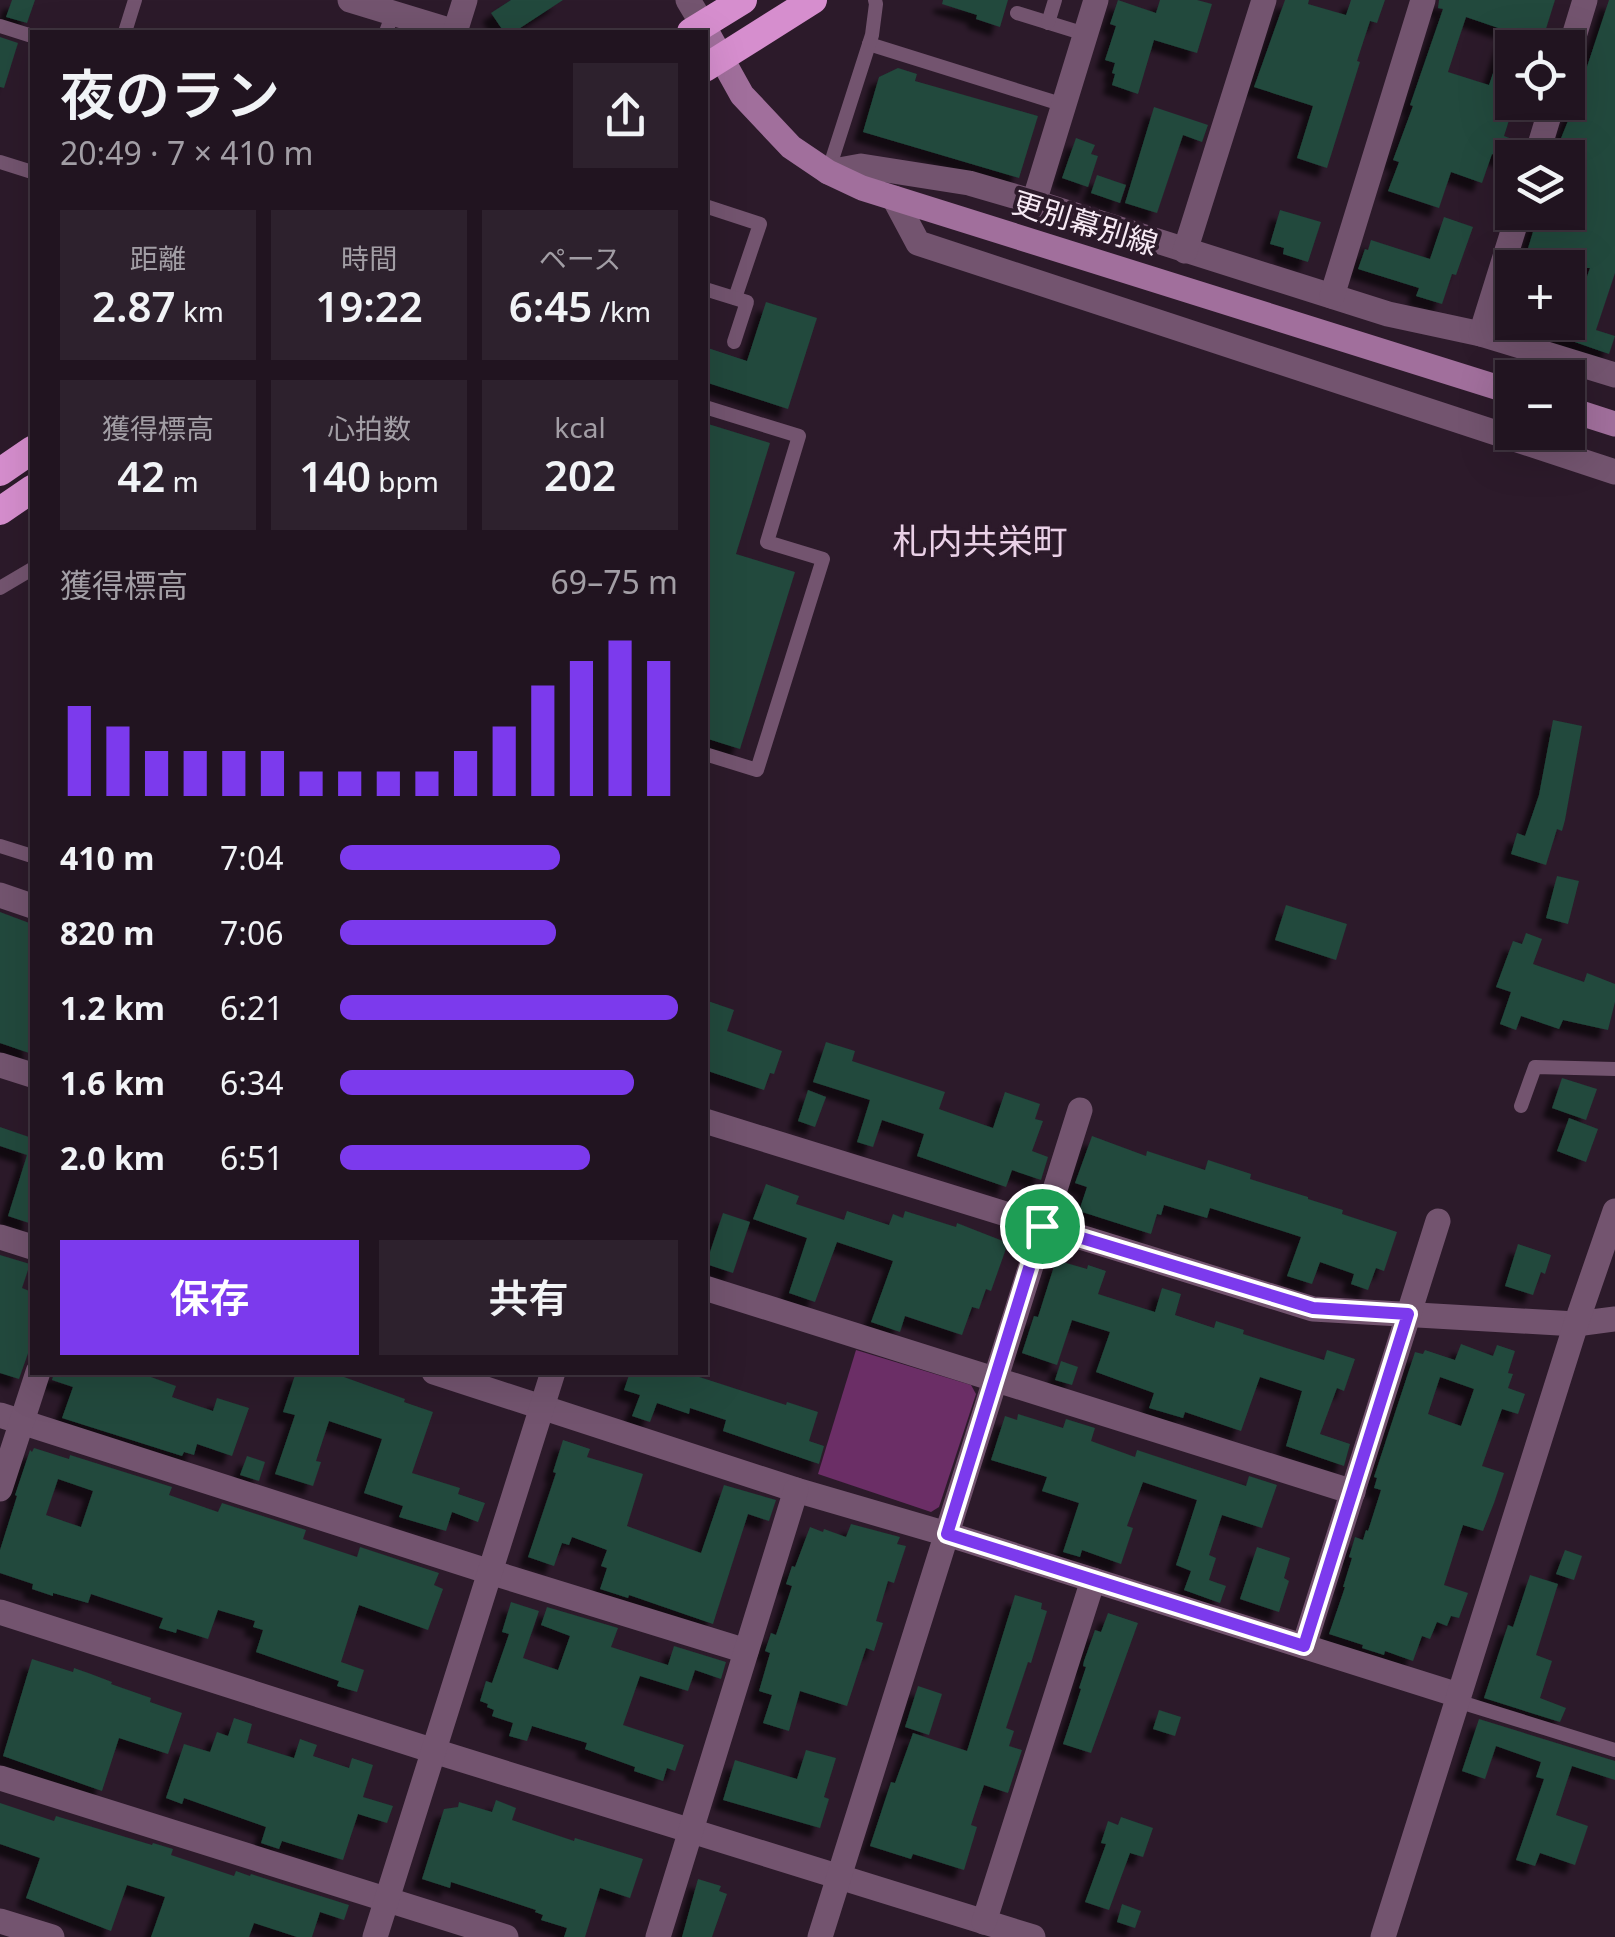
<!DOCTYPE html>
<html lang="ja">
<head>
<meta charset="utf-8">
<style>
  :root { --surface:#211420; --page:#2d212d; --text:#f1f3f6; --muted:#a29ea5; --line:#3e333e; --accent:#7c3aed }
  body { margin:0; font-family:"Noto Sans","Noto Sans JP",sans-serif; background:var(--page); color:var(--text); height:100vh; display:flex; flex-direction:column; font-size:38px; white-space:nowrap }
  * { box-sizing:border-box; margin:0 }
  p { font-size:32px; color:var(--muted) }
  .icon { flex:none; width:55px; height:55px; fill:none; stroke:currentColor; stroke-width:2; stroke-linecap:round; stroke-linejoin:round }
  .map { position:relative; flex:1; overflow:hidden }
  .drawer { position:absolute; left:30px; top:30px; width:678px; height:1345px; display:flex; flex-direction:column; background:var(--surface); border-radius:0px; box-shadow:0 10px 40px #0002,0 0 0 2px var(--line) }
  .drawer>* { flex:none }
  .controls { position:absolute; left:1495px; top:30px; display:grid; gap:20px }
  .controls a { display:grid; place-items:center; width:90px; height:90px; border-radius:0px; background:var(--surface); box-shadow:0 10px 40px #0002,0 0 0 2px var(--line); font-size:50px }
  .pin { position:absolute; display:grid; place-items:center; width:85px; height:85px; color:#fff; margin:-42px; border:5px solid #fff; border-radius:50%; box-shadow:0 2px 10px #0007 }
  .round { display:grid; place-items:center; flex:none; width:105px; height:105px; border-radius:0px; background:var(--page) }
  .headline { display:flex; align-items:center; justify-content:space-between; height:170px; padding:0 30px }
  h1 { font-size:55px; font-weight:600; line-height:75px }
  .metrics { display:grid; grid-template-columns:repeat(3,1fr); gap:15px; height:170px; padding:10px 30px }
  .metrics div { display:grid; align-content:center; border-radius:0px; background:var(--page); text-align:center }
  .metrics b { font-size:42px; font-weight:600 }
  .metrics small { font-size:28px; font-weight:400 }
  .metrics p { font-size:28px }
  .chart { height:280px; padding:20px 30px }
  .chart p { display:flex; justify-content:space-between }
  .chart svg { width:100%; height:180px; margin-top:10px; stroke:var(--accent); stroke-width:6 }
  .primary-button { display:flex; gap:20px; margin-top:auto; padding:20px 30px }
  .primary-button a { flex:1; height:115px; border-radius:0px; background:var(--accent); color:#fff; font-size:40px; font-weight:600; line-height:115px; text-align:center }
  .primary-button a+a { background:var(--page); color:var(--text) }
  ul { padding:0 30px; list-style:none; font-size:32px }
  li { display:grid; grid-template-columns:160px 120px 1fr; align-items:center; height:75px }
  li i { height:25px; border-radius:12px; background:var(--accent) }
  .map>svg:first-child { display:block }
  .green { fill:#6b2e66 }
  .building { fill:#20493c; fill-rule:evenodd; filter:url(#shadow) }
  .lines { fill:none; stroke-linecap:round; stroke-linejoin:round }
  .service { stroke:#73546f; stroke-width:14 }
  .minor { stroke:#73546f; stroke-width:25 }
  .secondary { stroke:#a16f9c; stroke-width:25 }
  .trunk { stroke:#d68ece; stroke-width:28 }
  .route-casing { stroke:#fff; stroke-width:20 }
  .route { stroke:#7c3aed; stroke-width:12 }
  .labels { text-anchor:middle; stroke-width:8; stroke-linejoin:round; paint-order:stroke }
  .street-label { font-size:30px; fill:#f6e9f4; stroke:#2c1a2a }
  .quarter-label { font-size:35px; fill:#ead1e7; stroke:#2c1a2a }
</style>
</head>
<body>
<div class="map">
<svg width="1615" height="1937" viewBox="0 0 1615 1937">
  <defs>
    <filter id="shadow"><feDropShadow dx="-9" dy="9" stdDeviation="2.5" flood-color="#0009"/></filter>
  </defs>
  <rect width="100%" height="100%" fill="#2c1a2a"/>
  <path class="green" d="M856,1350l115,35 5,9 -37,113 -8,5 -113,-38z"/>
  <g class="building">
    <path d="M12,0h23l-8,23 -21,-6z"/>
    <path d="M511,0h52l-49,32h-10l-13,-19z"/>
    <path d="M943,0h65l-8,27 -24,-8 1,-4 -35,-11z"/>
    <path d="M1118,0l38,13 4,-13h37l15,4 -15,49 -43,-13 -16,54 -26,-9 3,-11 -3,-1 3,-10 -10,-3 11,-34 -6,-2z"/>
    <path d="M1285,0h24l-1,4 38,11 5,-15h34l-8,23 -7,-2 -13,40 3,1 -33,106 -30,-10 16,-52 -59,-19z"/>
    <path d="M1439,0h116l-15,48h-28v63l-8,25 19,7 -3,15h-8v3l-20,-7 -10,29 -31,-11 -12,36 -51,-17 11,-29 -6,-2 20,-54 -3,-1 33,-96 -5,-1zM1466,17l41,14 -18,54 -41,-13z"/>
    <path d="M1609,0h6v273l-19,57 19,6 -6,18 -83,-29 1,-3h44l19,-54h-68l17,-56h29v-54h-15l21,-52z"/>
    <path d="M0,37l18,6 -14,45 -4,-1z"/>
    <path d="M898,68l19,6 -2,7 123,35 -19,62 -156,-46 16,-55z"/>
    <path d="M1154,107l54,18 -6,17 -19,-7 -26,78 -32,-10z"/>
    <path d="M1076,138l19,7 -4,9 7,2 -10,31 -26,-9z"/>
    <path d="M1097,175l29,10 -6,18 -29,-10z"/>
    <path d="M1280,210l41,12 -13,40 -25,-8 1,-6 -14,-4z"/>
    <path d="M1444,217l29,10 -17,48 -4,-1 -10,30 -26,-8 3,-8 -61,-19 7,-20 3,1 3,-10 59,19z"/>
    <path d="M766,302l51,16 -29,91 -83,-27v-35l42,14z"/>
    <path d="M705,423l65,20 -34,111 59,18 -55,177 -35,-11z"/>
    <path d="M1553,720l29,6 -17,94 -3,11 -5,-2 -11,36 -35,-11 6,-21 8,3 14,-41z"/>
    <path d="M1557,876l22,5 -11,43 -22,-6z"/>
    <path d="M1286,905l61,19 -11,36 -61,-20z"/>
    <path d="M0,912l32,12v130l-32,-11z"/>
    <path d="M1526,933l16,6 -9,25 51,18 3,-9 28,11v18l-7,28 -45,-10 -4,9 -38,-13 -5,14 -16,-6 11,-32 -15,-5 17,-46 9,3z"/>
    <path d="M705,1000l29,10 -7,21 55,20 -8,23 -4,-1 -6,17 -59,-20z"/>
    <path d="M826,1042l29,9 -3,10 93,31 -6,17 54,19 12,-36 35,12 -5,15 8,2 -11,30 16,6 -7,23 -29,-10 -6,17 -89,-31 7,-22 -42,-14 -9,27 -16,-5 13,-42 -57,-18z"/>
    <path d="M1562,1078l35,11 -11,31 -34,-12z"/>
    <path d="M808,1090l18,7 -11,30 -17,-6z"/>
    <path d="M1569,1118l29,11 -12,33 -29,-11z"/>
    <path d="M0,1127l32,11v86l-24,-8 19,-61 -27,-9z"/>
    <path d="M1092,1136l54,20 1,-5 58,19 3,-10 43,14 -1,5 58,18v2l35,11 -1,4 55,18 -13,39 -8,-3 -8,22 -17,-6 3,-10 -34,-12 -8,22 -25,-8 14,-39 -91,-29 -3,10 -43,-13 -3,10 -4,-1 -6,20 -72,-23 8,-24 -12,-4z"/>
    <path d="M766,1184l33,12 -3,8 48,16 3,-9 42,14 4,-11 10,4 2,-7 51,16 1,-4 51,20 -17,48 -5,-2 -7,20 -7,-2 -10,28 -57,-19 -5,16 -29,-10 22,-61 -56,-19 -22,60 -26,-9 18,-55 -54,-19z"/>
    <path d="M723,1213l27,9 -17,51 -27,-9z"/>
    <path d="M1518,1244l33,11 -6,19 -4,-2 -8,23 -28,-9z"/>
    <path d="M0,1255l30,9 -8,24 10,4v50l-13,37 -19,-6z"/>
    <path d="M1056,1260l31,9 1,-4 18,6 -8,23 57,18 7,-24 19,6 -6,21 39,13 2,-7 28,9 -1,4 81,26 3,-10 28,9 -11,32 -7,-3 -17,46 30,10 -6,22 -58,-20 16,-55 -42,-14 -19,54 -56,-19 -2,6 -34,-10 5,-15 -58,-21 14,-40 -38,-12 -15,45 -35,-12 12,-37 4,1z"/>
    <path d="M1461,1344l32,12 4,-11 18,6 -7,22 5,1 -5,14 17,6 -7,20 -16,-5 -20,57 22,7 -10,30 -11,28 -20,-6 -19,60 24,8 -9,25 -8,-2 -4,10 -10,-4 -7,17 -8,-3 -9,25 -28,-10 -1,4 -22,-7 1,-3 -34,-11 16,-47h-2l9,-29 -3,-1 6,-20 8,3 3,-10 2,1 13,-41 -7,-2 3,-10 -3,-1 41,-125 8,2 2,-4 30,10zM1440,1377l34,12 -13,37 -33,-12z"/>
    <path d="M1061,1361l17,6 -6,18 -17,-5z"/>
    <path d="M54,1372h83l39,14 -4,11 41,14 4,-13 32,10 -17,48 -35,-12 -3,11 -10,-3 -2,4 -120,-38 11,-31 -21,-7z"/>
    <path d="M296,1372h49l-1,5 61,22 -1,3 29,10 -21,61 48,15 -2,6 27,9 -7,19 -26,-10 -6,19 -47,-14 4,-11 -39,-13 18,-54 -53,-18 -13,40 5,1 -8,24 -38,-12 20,-59 -12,-3z"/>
    <path d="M630,1372h54l102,33 1,-3 31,10 -9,29 15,5 -5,18 -96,-33 3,-11 -36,-12 -1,6 -32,-11 -7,19 -18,-6 8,-21 -16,-5z"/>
    <path d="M1018,1414l45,14 3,-9 29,9 -4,13 44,16 2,-7 109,36 3,-10 28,9 -15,43 -40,-13 -13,40 7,3 -7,22 17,6 -6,17 -36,-13 7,-19 -15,-6 21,-65 -54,-18 -16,44 6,2 -12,36 -39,-14 -2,7 -17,-5 16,-49 -37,-12 5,-14 -56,-17 14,-44 12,4z"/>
    <path d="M563,1440l27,9 -3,8 56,17 -16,52 74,27 23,-68 52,15 -7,21 -21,-7 -35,110 -84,-29 -1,3 -28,-9 7,-21 -6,-2 6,-16 -35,-13 -3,8 -7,-2 -8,23 -26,-9 28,-84 -3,-1z"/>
    <path d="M34,1448l35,11 1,-4 102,32 -3,8 49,17 4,-9 84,27 -3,9 54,18 3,-10 79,26 -5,12 9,4 -15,41 -69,-25 -18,57 23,8 -7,22 -20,-6 2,-5 -83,-29 7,-22 -10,-3 2,-6 -37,-11 -10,29 -31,-10 -1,4 -17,-5 4,-10 -72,-24 -3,9 -35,-10v3l-21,-7 1,-5 -33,-11v-23l17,-54 -2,-1 15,-45 2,2zM58,1479l35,12 -12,36 -35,-12z"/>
    <path d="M247,1456l18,6 -6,19 -19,-6z"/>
    <path d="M851,1524l49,13 -3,7 9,2 -12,37 -6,-2 -12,40 7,2 -9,28 -8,-3 -19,58 -47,-15 -11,40 -26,-8 9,-28 -13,-4 11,-38 -5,-2 6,-18 5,2 16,-49 -6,-2 6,-18 3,1 15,-40 13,5 1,-3 22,8z"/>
    <path d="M1257,1547l33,11 -6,20 5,3 -10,31 -39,-13z"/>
    <path d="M1565,1550l17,6 -8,24 -18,-6z"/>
    <path d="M1530,1575l28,9 -22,71 16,6 -12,37 26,10 -6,14 -76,-24 24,-73 5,2z"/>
    <path d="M1015,1595l27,8 -1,6 6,2 -16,52 -3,-1 -22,66 8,3 -5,15 13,4 -14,43 -24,-8 -13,40 6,2 -13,43 -51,-16 -2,5 -41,-13 21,-64 4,1 18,-50 54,18z"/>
    <path d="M511,1602l28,9 -16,47 35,12 12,-34 -29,-11 6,-18 71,21 -7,19 57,18 6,-19 52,16 -5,17 -26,-9 -7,21 -48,-15 -17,49 61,20 -9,26 -8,-3 -4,13 -29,-10 1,-4 -50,-18 2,-6 -55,-17 -5,15 -18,-5 4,-13 -21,-7 2,-6 -7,-3 1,-3 -8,-3 6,-20 6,2 17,-49 -7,-2z"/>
    <path d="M1108,1613l30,10 -47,130 -28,-9 18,-55 -2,-1 7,-21 -3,-1 1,-5 11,-31 6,2z"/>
    <path d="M32,1659l41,13 1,-4 17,6 21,8 -1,2 40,14 -1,4 32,11 -14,41 -49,-16 -17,53 -99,-35z"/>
    <path d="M918,1686l24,8 -13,41 -24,-8z"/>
    <path d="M1159,1710l22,7 -6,19 -22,-7z"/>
    <path d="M234,1718l18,6 -5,19 47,15 6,-19 17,6 -4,11 36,12 3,-10 21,7 -10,32 30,9 -6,17 -29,-9 -15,46 -61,-19 -3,8 -18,-6 5,-16 -82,-29 -2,6 -16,-6 18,-54 26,8 7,-20 11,4z"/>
    <path d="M1479,1719l136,42v19l-43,-14 -16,49 32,11 -13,39 -35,-12 -5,13 -19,-6 28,-81 -8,-2 5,-15 -45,-16 -11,33 -23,-8z"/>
    <path d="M806,1750l30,8 -12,39 5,2 -9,29 -97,-28 12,-40 62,19z"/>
    <path d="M496,1800l20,8 -4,12 62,21 1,-3 68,21 -13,39 -30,-10 -15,49h-21l3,-9 -26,-8 2,-5 -8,-3 1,-2 -85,-28 -1,6 -28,-9 22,-70 14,-2 1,-5 33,10z"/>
    <path d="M0,1803l54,18 2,-5 96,29 1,-2 20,6 -2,6 63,21 2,-5 14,5 1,-2 98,31 -5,15 -24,-8 -8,25h-15l-43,-14 -5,14h-98l14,-40 -38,-12 -16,46 -85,-33 14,-40 -40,-14z"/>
    <path d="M1121,1817l32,11 -10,29 -13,-4 -21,57 -24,-8 21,-58 -5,-1 7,-22 10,4z"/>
    <path d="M698,1879l23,7 -2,5 8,3 -15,43h-30z"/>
    <path d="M1122,1904l19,7 -6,17 -18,-6z"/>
  </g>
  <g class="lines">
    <g class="service">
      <path d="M1017,13l68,21"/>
      <path d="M1048,23l7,-23"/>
      <path d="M0,26l32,10"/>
      <path d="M125,32l10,-32"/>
      <path d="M386,32l7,-19"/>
      <path d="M869,44l195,61"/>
      <path d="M0,162l32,10"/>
      <path d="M828,172l44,-137 4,-31 -1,-4"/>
      <path d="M705,206l55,18 -25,74"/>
      <path d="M705,289l42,13 -13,40"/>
      <path d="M705,407l94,29 -32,106 56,17 -66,211 -52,-16"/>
      <path d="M0,588l32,-19"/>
      <path d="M0,846l32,10"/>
      <path d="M1521,1106l14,-39 80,2"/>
      <path d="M1457,1701l158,49"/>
    </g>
    <g class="minor">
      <path d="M350,0l105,32"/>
      <path d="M688,0l15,25"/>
      <path d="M455,32l10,-32"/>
      <path d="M1568,56l17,-56"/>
      <path d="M1536,158l17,-56"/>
      <path d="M828,172l33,-6 108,17 65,19 354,112 93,20 134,41"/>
      <path d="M894,198l24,45 697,229"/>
      <path d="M1034,202l62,-202"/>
      <path d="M1185,251l79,-251"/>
      <path d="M1332,296l91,-296"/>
      <path d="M1481,334l38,-122"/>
      <path d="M0,895l32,11"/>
      <path d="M0,1065l32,10"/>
      <path d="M705,1121l608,188 263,15 39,-5"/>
      <path d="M0,1237l32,10"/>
      <path d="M705,1288l648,204"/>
      <path d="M434,1372l362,118 151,44 511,161"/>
      <path d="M0,1415l490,157 256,79"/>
      <path d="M0,1489l38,-117"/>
      <path d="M0,1612l434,139 599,186"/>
      <path d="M1304,1646l134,-425"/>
      <path d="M0,1778l506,159"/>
      <path d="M0,1921l52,16"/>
      <path d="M984,1922l109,-342"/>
      <path d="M375,1937l178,-565"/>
      <path d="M658,1937l138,-447"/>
      <path d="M820,1937l260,-827"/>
      <path d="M1383,1937l193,-613 39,-113"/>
    </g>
    <g class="secondary">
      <path d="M703,25l39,70 49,52 37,25 34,16 650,204"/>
      <path d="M1568,409l47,15"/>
    </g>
    <g class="trunk">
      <path d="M691,32l52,-32"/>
      <path d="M705,68l108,-68"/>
      <path d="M0,472l32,-22"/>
      <path d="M0,511l32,-22"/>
    </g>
  </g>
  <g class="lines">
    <g class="route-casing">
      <path id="route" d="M1042,1226l271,82 95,6 -104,332 -357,-112z"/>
    </g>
    <use href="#route" class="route"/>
  </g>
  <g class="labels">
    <g class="street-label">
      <text transform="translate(1085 224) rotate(17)" y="10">更別幕別線</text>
    </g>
    <g class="quarter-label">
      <text x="980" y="554">札内共栄町</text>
    </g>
  </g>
</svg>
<div class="controls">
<a><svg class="icon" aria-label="locate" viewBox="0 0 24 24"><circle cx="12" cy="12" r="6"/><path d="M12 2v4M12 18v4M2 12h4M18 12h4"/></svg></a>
<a><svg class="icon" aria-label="layers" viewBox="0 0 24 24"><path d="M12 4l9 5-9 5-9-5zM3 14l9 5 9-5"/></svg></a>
<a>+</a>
<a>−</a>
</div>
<div class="pin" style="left:1042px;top:1226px;background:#1e9e55"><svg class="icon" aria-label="arrive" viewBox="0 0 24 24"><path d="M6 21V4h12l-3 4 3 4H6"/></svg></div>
<section class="drawer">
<div class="headline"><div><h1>夜のラン</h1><p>20:49 · 7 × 410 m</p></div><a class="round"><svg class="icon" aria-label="share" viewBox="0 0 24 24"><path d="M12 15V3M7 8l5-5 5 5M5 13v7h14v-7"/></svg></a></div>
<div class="metrics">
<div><p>距離</p><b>2.87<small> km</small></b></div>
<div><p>時間</p><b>19:22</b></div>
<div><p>ペース</p><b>6:45<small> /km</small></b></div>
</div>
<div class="metrics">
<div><p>獲得標高</p><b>42<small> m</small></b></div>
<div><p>心拍数</p><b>140<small> bpm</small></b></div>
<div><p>kcal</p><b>202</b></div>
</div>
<div class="chart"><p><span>獲得標高</span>69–75 m</p>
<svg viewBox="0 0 160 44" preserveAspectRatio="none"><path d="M5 44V22M15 44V27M25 44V33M35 44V33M45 44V33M55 44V33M65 44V38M75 44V38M85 44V38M95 44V38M105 44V33M115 44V27M125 44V17M135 44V11M145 44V6M155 44V11"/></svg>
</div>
<ul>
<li><b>410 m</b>7:04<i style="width:65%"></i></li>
<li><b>820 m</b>7:06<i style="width:64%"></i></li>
<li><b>1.2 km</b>6:21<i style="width:100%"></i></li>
<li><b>1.6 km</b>6:34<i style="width:87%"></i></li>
<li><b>2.0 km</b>6:51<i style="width:74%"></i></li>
</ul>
<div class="primary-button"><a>保存</a><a>共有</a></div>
</section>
</div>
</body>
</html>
